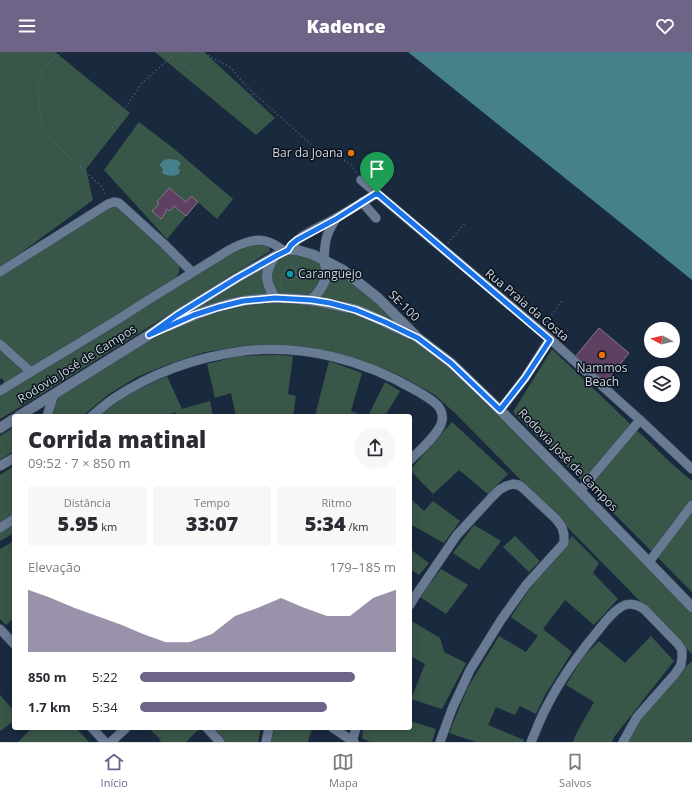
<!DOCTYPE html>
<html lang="pt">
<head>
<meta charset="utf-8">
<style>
  :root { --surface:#fff; --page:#f7f7f7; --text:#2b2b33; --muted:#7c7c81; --line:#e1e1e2; --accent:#706388 }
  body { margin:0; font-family:"Open Sans",sans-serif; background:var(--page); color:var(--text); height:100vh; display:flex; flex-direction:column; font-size:15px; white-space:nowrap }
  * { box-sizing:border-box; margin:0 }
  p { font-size:13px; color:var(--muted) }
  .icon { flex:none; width:22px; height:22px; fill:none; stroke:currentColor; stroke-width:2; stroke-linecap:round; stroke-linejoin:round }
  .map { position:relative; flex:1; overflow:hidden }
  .details { position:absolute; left:12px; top:362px; width:400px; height:316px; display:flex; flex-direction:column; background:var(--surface); border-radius:4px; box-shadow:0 2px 10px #0003 }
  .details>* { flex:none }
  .needle { width:26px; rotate:277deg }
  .controls { position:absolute; left:644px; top:270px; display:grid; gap:8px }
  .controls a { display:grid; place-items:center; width:36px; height:36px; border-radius:50%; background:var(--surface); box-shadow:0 2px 10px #0003; font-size:20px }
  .pin { position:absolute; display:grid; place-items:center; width:34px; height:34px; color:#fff; margin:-41px -17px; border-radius:50% 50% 50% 0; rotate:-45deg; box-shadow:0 0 4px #0007 }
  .pin .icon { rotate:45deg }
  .round { display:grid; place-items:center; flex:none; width:42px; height:42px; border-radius:21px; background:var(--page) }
  .head { display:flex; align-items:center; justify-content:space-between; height:68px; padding:0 16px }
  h1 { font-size:22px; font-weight:800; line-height:30px }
  .figures { display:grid; grid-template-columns:repeat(3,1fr); gap:6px; height:68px; padding:4px 16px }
  .figures div { display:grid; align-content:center; border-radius:4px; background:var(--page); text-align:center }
  .figures b { font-size:20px; font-weight:800 }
  .figures small { font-size:11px; font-weight:400 }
  .figures p { font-size:11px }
  .chart { height:112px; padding:8px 16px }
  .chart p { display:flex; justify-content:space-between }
  .chart svg { width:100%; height:72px; margin-top:4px; fill:var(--accent); opacity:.7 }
  ul { padding:0 16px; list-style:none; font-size:13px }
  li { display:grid; grid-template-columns:64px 48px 1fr; align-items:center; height:30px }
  li i { height:10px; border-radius:5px; background:var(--accent) }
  header { display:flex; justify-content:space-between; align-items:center; height:52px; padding:0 16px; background:var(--accent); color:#fff; font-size:18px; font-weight:800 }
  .tabs { display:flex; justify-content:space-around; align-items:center; height:56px; border-top:1px solid var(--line); background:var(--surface); font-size:11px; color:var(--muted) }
  .tabs a { display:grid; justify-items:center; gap:2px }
  .tabs .active { color:var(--accent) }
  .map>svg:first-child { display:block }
  .green { fill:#395749 }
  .water { fill:#45808b }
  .building { fill:#5e4161; stroke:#89748b }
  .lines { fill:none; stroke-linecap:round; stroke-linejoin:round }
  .street-casing { stroke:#384556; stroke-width:10 }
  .secondary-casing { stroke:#384556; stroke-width:11 }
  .path { stroke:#556375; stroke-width:1.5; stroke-dasharray:1 3; stroke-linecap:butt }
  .street { stroke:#697b93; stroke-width:9 }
  .secondary { stroke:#697b93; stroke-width:10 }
  .route-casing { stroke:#fff; stroke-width:8 }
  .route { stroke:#1a73e8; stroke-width:5 }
  .food-dot { fill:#e8710a; stroke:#0b121b; stroke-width:1.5 }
  .culture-dot { fill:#0f9aa8; stroke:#0b121b; stroke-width:1.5 }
  .labels { text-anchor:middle; stroke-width:3; stroke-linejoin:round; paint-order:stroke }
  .poi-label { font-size:12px; fill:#cdd7e4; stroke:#0b121b; text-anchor:end }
  .street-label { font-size:12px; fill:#cdd7e4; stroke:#0b121b }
</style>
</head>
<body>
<header><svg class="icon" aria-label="menu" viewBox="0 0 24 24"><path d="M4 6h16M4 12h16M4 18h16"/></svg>Kadence<svg class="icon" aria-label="heart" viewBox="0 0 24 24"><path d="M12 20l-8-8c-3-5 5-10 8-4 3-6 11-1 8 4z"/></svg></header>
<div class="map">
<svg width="692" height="690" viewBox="0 0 692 690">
  <rect width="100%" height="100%" fill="#1a2a3e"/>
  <g class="green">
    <path d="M0,0h55l75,61 -44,56 7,31 -93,68z"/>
    <path d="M155,0h49l71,66 -19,17z"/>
    <path d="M139,70l34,26 60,51 -16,20 -26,-23 -5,6 -17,-14 -12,14 2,2 -6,7 8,7 5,-6 -1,-1 2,-2 3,2 4,-5 12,10 -19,23 -63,-69z"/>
    <path d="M114,150l65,62c1,8 0,10 -6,16l-166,107 -5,-9 -2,1v-107z"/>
    <path d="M254,192l13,2 2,1 1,4 -225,141 -45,27v-23l199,-122 37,-24z"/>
    <path d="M284,199l40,9 127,103 241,244v47l-236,-240 -21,-19 -36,-20 -36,-14 -38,-10 -48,-5 -40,1 -32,5 -36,12 -32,13 -28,17 -26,22h-36l7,-22 95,-59 80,-31 -33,4z"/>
    <path d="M552,297l119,114 21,18v111l-179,-180z"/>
    <path d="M277,303l16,1 -5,38 8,2 -3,20h-57l-5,-23 -16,5 -8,-34 32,-8z"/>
    <path d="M329,309l33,12 -11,38 12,5h-48z"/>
    <path d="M167,324l15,33 28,-8 3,15h-36l-2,-4 -9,4h-64l-1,-2 27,-20z"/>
    <path d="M385,330l15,9 -15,25h-17z"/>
    <path d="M452,370l56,52 -20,20 -29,-24 -26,24 -23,-24z"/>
    <path d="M14,375v24l-14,9v-24z"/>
    <path d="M14,414v67l-14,8v-66z"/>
    <path d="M410,446l14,13 9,-10 27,20 -16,22 -34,-19z"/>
    <path d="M474,473l27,16 -22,29 -26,-17z"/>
    <path d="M515,484l25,25 -11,11 -26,-25z"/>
    <path d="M572,484l27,27 -6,10 25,26 -24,26 -29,-25 -22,29 29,23 -27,43 -9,19 -16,-8 -5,9 -19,-8 -8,18 36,15 -1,2h-47l-27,-9 19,-46 31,-51 27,16 12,-16 -27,-19 17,-26z"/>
    <path d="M14,489v77l-8,7 -6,-6v-70z"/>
    <path d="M410,497l19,14 -10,12 -9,-6z"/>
    <path d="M441,517l27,16 -22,29 -26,-17z"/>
    <path d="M410,568l30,18 4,14 22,11 -24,46 -31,-10 14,-35 -15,-8z"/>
    <path d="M651,584l23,25 -60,76 -2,5h-39l3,-8 18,-32 -28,-17 17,-28 16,-16 26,22z"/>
    <path d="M692,609v81h-65c16,-30 40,-58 65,-81z"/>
    <path d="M0,643l14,16v10l-14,10z"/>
    <path d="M410,669l26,8 -4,13h-62l-8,-4 1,-10h29l6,1v-1h12z"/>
    <path d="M32,676h44l13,14h-71z"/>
    <path d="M149,676h49l1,1 -13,13h-25l-2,-4z"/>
    <path d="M214,676h47l-3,14h-32z"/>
    <path d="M274,676h38l-4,14h-38z"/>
  </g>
  <g class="water">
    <path d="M408,0h284v228z"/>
    <path d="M169,107l8,1 4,3 -3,5 2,2 -1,4c-5,3 -12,2 -17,-1l1,-4 -4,-4 5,-5z"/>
  </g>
  <g class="building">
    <path d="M169,136l17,14 5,-6 7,6 -12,14 -12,-10 -4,5 -3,-2 -2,2 1,1 -5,7 -9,-8 7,-7 -2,-2z"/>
    <path d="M599,276l30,25 -23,29 -31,-25z"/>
  </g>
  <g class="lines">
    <g class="street-casing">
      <g id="street">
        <path d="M361,128l189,159 90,81 52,49"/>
        <path d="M362,150l14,16"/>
        <path d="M288,198c10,-15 31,-22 46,-31 15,-8 29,-17 43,-26"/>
        <path d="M324,208c1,-18 1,-24 11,-40"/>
        <path d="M0,220l108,-68 6,-2 5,1 45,41 28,28"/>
        <path d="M0,292l31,28"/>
        <path d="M0,339c48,-30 98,-58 145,-89 23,-14 45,-28 68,-42 10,-6 20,-14 32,-17 16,-6 26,-2 39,8"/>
        <path d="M500,358l25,-32 25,-39"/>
        <path d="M47,364l7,-22"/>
        <path d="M92,364c7,-6 14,-12 21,-17 39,-26 84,-42 130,-48 61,-7 121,9 174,40 11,7 28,14 25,30 -2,12 -23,30 -32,39"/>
        <path d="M0,414l14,-8"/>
        <path d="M580,439l60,-71"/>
        <path d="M0,476l14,-9"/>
        <path d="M649,510l43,-57"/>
        <path d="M410,553l4,-7 43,-63 35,-38 7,-7 7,-4 7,-2 6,1 5,4 32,30 6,8 2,8v8l-38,42 -25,35 -31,50 -18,39 -12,33"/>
        <path d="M0,577l14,15"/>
        <path d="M92,676l13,14"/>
        <path d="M207,676l13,14"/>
        <path d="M333,676l21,14"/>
        <path d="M111,690l15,-14"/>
        <path d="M266,690l3,-14"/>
        <path d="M352,690l4,-14"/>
        <path d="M531,690c5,-11 9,-23 15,-34 14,-28 32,-53 51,-76 7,-9 14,-19 24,-25 8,-5 15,-3 23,2l34,35 4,6v7l-1,8 -6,9 -38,43 -14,25"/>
      </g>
    </g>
    <g class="secondary-casing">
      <g id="secondary">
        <path d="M274,205c-10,17 -9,24 1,41"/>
        <path d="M311,248c13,-12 18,-23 13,-40"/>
        <path d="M169,274c16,-7 32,-14 49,-19 39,-12 82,-11 121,-1 6,1 13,2 18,4 18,7 36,16 53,24"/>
        <path d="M19,364l130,-81 28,-20 60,-37 47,-27 4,-1h9l17,5 29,15 35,28 40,40 33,25 49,47 80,81 112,116"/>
        <path d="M0,376l14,-9"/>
      </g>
    </g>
    <g class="path">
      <path d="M62,0l-15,12 -9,16 1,30 4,18 19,23 24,21 17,16 2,8"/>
      <path d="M182,0l13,5 5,-5"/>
      <path d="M201,0l29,15 17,20 78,70 7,-6 19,14 6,8"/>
      <path d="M176,1l17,20 23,18 28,11 10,-9"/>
      <path d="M80,114l2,-10 32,-31 28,-42 35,-31"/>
      <path d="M366,122l17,-20"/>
      <path d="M448,191l18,-21"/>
      <path d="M292,207c5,6 12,17 0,20"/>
      <circle cx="290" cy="221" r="6"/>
      <path d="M290,227c11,3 20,1 26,-9"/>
      <path d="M282,238c-3,-7 -2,-13 3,-19"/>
      <path d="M545,273l18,-26"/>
    </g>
    <use href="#street" class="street"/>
    <use href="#secondary" class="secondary"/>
  </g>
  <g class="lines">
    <g class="route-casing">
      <path id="route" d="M377,141l173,147 -25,38 -25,32 -49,-47 -33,-25 -33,-16 -29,-12 -26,-7 -19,-3 -36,-2 -32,3 -24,6 -25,8 -45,20 28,-20 60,-37 39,-22 12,-6 3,-5 6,-5 39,-21z"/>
    </g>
    <use href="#route" class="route"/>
  </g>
  <g class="food-dot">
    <circle cx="351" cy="101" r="4"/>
    <circle cx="602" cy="303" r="4"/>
  </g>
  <circle class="culture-dot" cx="290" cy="222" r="4"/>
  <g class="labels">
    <g class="poi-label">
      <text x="343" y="105">Bar da Joana</text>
      <text x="298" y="226" text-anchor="start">Caranguejo</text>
      <text x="602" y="320" text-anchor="middle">Nammos<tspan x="602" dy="14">Beach</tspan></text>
    </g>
    <g class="street-label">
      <text transform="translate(527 253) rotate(40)" y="4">Rua Praia da Costa</text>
      <text transform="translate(404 254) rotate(45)" y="4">SE-100</text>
      <text transform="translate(77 312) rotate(-32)" y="4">Rodovia José de Campos</text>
      <text transform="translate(568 408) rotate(46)" y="4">Rodovia José de Campos</text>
    </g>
  </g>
</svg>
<div class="controls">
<a><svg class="needle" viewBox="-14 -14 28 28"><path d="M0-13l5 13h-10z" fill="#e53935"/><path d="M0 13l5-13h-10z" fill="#7c7c81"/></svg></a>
<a><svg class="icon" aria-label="layers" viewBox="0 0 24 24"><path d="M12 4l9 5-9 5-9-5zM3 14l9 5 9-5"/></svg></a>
</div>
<div class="pin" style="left:377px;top:141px;background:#1e9e55"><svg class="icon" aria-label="arrive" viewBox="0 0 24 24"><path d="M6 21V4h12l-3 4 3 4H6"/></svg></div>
<section class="details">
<div class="head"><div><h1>Corrida matinal</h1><p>09:52 · 7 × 850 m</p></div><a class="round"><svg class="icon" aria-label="share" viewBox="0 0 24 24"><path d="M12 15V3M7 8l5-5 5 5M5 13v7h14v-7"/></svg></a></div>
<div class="figures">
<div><p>Distância</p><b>5.95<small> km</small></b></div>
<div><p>Tempo</p><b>33:07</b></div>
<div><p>Ritmo</p><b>5:34<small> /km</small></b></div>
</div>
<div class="chart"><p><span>Elevação</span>179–185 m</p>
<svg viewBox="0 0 160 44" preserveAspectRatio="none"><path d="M0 44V6L10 11L20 17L30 22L40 27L50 33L60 38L70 38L80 33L90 22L100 17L110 11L120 17L130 22L140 22L150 11L160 6V44z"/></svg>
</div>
<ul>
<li><b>850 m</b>5:22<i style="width:84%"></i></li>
<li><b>1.7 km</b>5:34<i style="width:73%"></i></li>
</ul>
</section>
</div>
<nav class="tabs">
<a class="active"><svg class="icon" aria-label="home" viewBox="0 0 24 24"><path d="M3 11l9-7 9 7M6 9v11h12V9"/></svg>Início</a>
<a><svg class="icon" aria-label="map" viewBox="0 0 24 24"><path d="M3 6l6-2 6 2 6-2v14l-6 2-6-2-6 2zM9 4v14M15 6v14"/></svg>Mapa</a>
<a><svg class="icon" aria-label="saved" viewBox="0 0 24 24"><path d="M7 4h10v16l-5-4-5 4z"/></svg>Salvos</a>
</nav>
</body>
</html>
